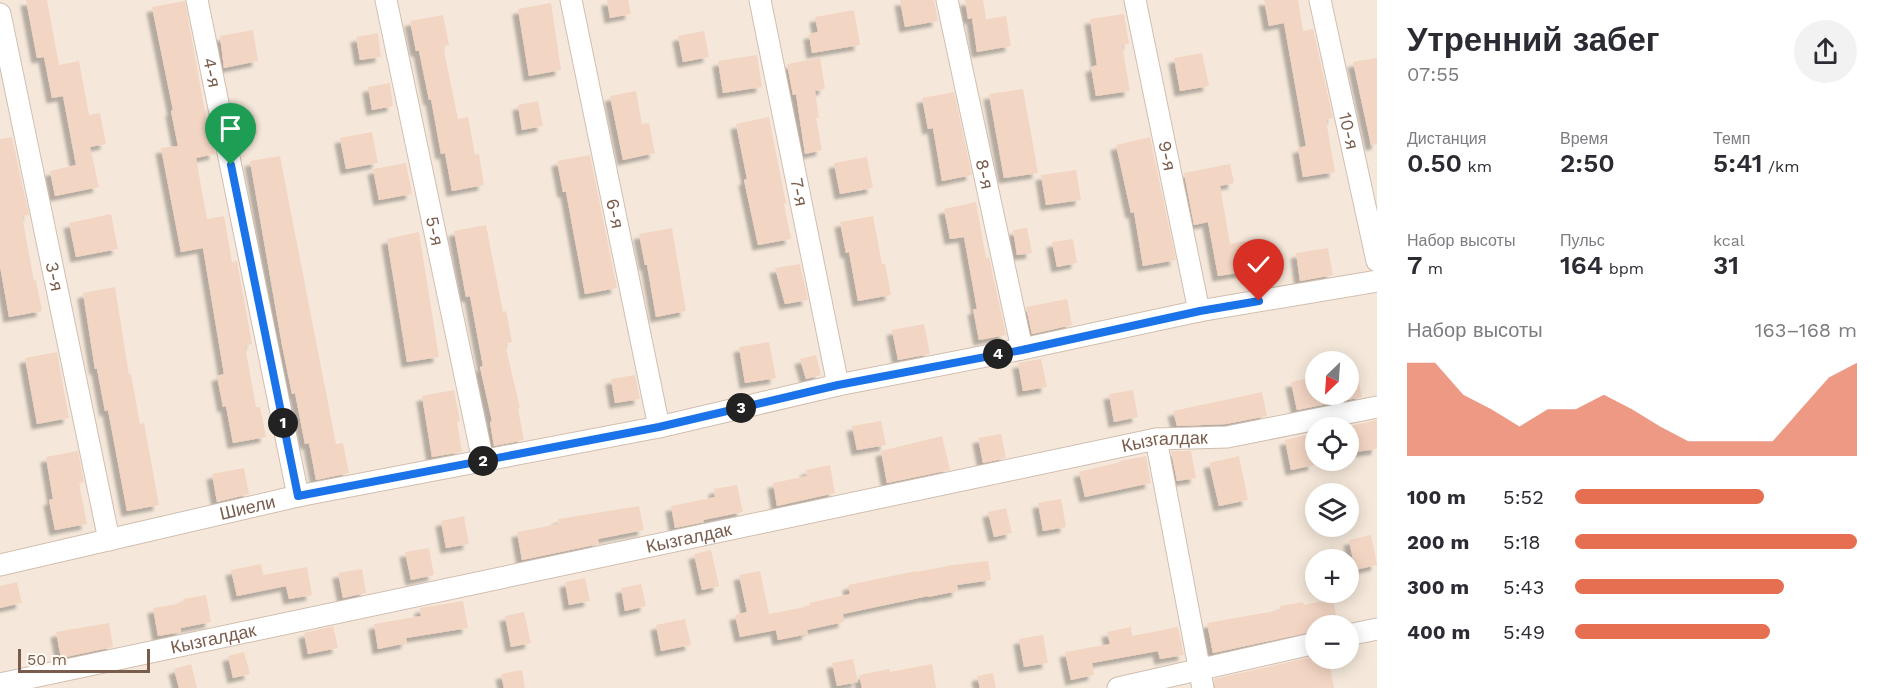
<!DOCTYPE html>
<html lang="ru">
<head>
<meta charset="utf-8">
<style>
  :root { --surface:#fff; --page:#f2f2f3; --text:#2b2b33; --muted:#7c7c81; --accent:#e76f51 }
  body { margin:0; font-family:"Work Sans",sans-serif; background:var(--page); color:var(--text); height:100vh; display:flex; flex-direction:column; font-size:22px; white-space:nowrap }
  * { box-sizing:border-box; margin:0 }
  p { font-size:20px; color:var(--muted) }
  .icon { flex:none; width:33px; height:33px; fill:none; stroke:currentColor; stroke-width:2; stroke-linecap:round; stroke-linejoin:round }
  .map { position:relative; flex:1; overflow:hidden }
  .panel { display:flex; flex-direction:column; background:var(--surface); width:510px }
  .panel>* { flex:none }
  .needle { width:39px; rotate:205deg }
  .buttons { position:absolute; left:1305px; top:351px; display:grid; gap:12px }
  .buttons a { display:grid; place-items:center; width:54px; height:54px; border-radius:50%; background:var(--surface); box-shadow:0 3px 15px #0003; font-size:30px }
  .scale { position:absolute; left:18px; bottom:15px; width:132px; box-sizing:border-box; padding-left:6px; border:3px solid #7a5c4d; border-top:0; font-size:16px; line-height:21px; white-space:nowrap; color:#7a5c4d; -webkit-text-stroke:4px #fffaf3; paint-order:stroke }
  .pin { position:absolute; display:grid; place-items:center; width:51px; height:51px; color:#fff; margin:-62px -26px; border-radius:50% 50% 50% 0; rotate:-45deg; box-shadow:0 0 6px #0007 }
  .pin .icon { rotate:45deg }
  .km { position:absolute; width:30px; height:30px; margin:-15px; border-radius:50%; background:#222; color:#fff; font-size:16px; line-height:30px; text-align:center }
  .round { display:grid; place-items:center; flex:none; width:63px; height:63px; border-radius:32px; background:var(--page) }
  .overview { display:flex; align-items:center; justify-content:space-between; height:102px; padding:0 30px }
  h1 { font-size:33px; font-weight:600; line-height:45px }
  .figures { display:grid; grid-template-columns:repeat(3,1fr); gap:9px; height:102px; padding:6px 30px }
  .figures div { display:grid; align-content:center }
  .figures b { font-size:26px; font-weight:600 }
  .figures small { font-size:16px; font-weight:400 }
  .figures p { font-size:16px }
  .chart { height:168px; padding:12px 30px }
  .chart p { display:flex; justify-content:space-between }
  .chart svg { width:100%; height:108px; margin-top:6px; fill:var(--accent); opacity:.7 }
  ul { padding:0 30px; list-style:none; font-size:20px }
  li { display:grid; grid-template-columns:96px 72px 1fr; align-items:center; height:45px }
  li i { height:15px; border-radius:8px; background:var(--accent) }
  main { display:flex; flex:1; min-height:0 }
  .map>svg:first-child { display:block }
  .residential { fill:#f5e8da; fill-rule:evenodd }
  .building { fill:#f3d5c3; filter:url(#shadow) }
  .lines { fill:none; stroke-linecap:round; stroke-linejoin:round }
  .minor-casing { stroke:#d1beb0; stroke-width:23 }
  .minor { stroke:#fff; stroke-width:21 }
  .route-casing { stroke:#fff; stroke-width:12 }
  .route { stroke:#1a73e8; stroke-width:8 }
  .labels { text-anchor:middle; stroke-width:4.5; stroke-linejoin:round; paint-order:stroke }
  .street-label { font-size:18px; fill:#7a5c4d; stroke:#fffaf3 }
</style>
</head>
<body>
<main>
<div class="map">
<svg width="1377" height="688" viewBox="0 0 1377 688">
  <defs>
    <filter id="shadow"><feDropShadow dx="-5.5" dy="5.5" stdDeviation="1.5" flood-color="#0004"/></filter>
  </defs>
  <rect width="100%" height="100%" fill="#fdf6ec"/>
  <path class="residential" d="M0,0h1377v688h-1377zM1316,362h32v32h-32zM1316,428h32v32h-32zM1316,494h32v32h-32zM1316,560h32v32h-32zM1316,626h32v32h-32z"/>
  <g class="building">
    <path d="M26,0h21l12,65 20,-4 10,54 11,-2 6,31 -16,3 9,40 -44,9 -5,-25 26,-6 -13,-69 -11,2 -8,-41 -7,1z"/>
    <path d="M607,0h21l3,14 -21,4z"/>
    <path d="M900,0h34l4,21 -33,6z"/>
    <path d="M965,0h18l3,19 20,-3 5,30 -34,6 -5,-34 -4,1z"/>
    <path d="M1264,0h34l5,31 10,-2 20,89 -7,2 9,52 -32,5 -5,-29 8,-2 -22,-123 -15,3z"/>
    <path d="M185,1l25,139h2l3,14 -19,4 11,61 17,-3 8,46 5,-1 15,83 -7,2 11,61h4l6,30 -33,6 -7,-37 -3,1 -6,-31 7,-2 -21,-126 -22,4 -20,-104 17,-2 -7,-35 2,-1 -21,-103z"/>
    <path d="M551,3l10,67 -32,6 -11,-67z"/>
    <path d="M854,10l6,35 -48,8 -3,-19 9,-2 -3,-15z"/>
    <path d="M1124,14l5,30 -7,1 8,46 -34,5 -5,-29 6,-2 -7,-46z"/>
    <path d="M443,15l6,30 -6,1 15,73 10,-2 7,38 4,-1 5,31 -32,6 -7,-38 -4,1 -10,-55 -2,1 -10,-49h-3l-6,-30z"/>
    <path d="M253,30l5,31 -34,7 -4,-32z"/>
    <path d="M704,31l5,26 -26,5 -5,-26z"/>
    <path d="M378,33l3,24 -21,3 -4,-23z"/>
    <path d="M1202,53l7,33 -29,5 -6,-33z"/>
    <path d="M757,55l5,32 -39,6 -5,-32z"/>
    <path d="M820,58l5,31 -10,2 4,27h-3l6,32 -17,4 -9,-60 -3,1 -6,-31z"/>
    <path d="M1377,58v86l-6,1 -18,-83z"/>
    <path d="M390,83l3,23 -21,4 -4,-23z"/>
    <path d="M1023,89l15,84 -34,5 -15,-84z"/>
    <path d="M636,91l6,33 7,-1 6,30 -32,7 -13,-64z"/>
    <path d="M954,92l18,83 -30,6 -9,-53 -5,1 -6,-31z"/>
    <path d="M538,101l5,25 -21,4 -4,-25z"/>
    <path d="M254,115l3,20 -16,3 -3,-21z"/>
    <path d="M769,117l17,86 -2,1 7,35 -33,6 -14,-65 3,-1 -11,-55z"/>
    <path d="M372,132l6,31 -32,6 -6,-31z"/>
    <path d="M12,137l17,78 -7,1 12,65 2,-1 6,31 -33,6 -9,-51v-127z"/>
    <path d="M1150,137l26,123 -33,6 -9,-54 -3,1 -15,-68z"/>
    <path d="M590,155l27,133 -32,6 -19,-102h-3l-6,-31z"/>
    <path d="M280,156l56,288 7,-1 6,30 -33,7 -7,-37 -4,1 -10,-51 -3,1 -10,-49 -32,-184z"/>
    <path d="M867,157l6,31 -33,6 -6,-31z"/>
    <path d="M406,163l6,31 -33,6 -6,-31z"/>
    <path d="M1230,164l4,19 -14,3 10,58 15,-3 5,30 -32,5 -10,-54 -14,3 -10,-52z"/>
    <path d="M1076,170l5,30 -35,5 -5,-30z"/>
    <path d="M976,202l10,56 3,-1 17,78 -27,5 -6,-31h4l-13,-72 -14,2 -6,-30z"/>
    <path d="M111,214l7,35 -42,8 -7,-34z"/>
    <path d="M873,216l9,48h3l6,31 -33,6 -9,-49 -3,1 -6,-31z"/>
    <path d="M486,225l17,87 3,-1 6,31 -7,2 15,64 -2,1 6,31 -30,6 -4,-24 2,-1 -12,-54 3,-1 -13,-70 -4,1 -12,-66z"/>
    <path d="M672,228l14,83 -30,6 -9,-52h-2l-6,-31z"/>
    <path d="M1027,228l5,25 -15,2 -4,-25z"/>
    <path d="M419,232l20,125 -32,5 -20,-123z"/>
    <path d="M1073,239l4,24 -20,4 -5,-25z"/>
    <path d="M1328,248l5,27 -33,6 -4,-28z"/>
    <path d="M800,264l8,36 -23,4 -10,-36z"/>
    <path d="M115,287l14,88 2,-1 9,50 4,-1 15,82 -32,6 -19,-101 -3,1 -8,-42h-2l-12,-76z"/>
    <path d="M1067,299l5,26 -40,9 -6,-27z"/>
    <path d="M924,324l6,30 -32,6 -6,-30z"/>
    <path d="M769,342l7,36 -31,5 -6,-36z"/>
    <path d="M57,352l12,66 -32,6 -12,-66z"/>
    <path d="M816,355l5,20 -15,4 -6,-20z"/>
    <path d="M1041,359l6,28 -24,4 -5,-28z"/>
    <path d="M1355,365l7,32 -65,13 -6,-28 25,-5v17h32v-28z"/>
    <path d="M635,375l5,24 -25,4 -4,-24z"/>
    <path d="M454,390l6,31 -3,1 5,30 -30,5 -10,-61z"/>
    <path d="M1133,390l5,27 -24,5 -5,-28z"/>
    <path d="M1262,392l5,24 -41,8 -49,2 -4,-15z"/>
    <path d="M1377,420v29l-29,4v-25h-8z"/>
    <path d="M881,421l5,24 -29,5 -5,-24z"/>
    <path d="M1001,434l5,24 -23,5 -5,-25z"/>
    <path d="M1308,435l6,30 -23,5 -6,-30z"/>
    <path d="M942,436l8,34 -63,13 -6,-32z"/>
    <path d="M78,451l6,31 -5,1 8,41 -32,6 -6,-30 4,-1 -7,-42z"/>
    <path d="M1171,451h20l5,27 -19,3z"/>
    <path d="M1146,456l5,27 -66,14 -6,-25 41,-10v-1z"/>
    <path d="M1239,456l9,44 -29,6 -10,-43z"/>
    <path d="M830,465l5,28 -58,13 -4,-23 34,-7 -1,-6z"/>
    <path d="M244,468l5,26 -32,8 -5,-28z"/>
    <path d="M737,485l6,27 -40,8 1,2 -29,6 -4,-22 44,-9 -1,-8z"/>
    <path d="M1061,499l5,28 -23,4 -5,-28z"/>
    <path d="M639,506l5,24 -46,9 1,5 -77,16 -5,-28 42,-8 -1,-5z"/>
    <path d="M1006,508l6,25 -18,4 -6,-25z"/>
    <path d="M464,516l5,28 -23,4 -5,-27z"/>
    <path d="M1371,535l6,30 -22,5 -6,-30z"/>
    <path d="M429,548l5,27 -23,5 -6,-28z"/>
    <path d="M711,550l8,36 -17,4 -8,-36z"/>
    <path d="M988,561l3,19 -34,5 1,6 -30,6v-1l-85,18 1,8 -37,8 1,4 -30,6 -2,-10 -36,7 -5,-22 12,-3 -8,-37 21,-4 9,43 41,-8 -1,-3 41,-9 -2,-9 68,-14v1l37,-7z"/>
    <path d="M261,564l2,11 44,-8 5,28 -23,4 -3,-13 -49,10 -6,-26z"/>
    <path d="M362,569l4,24 -23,5 -5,-25z"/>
    <path d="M585,578l5,23 -21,4 -4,-23z"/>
    <path d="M17,582l5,21 -22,5v-22z"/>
    <path d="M641,584l5,22 -21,5 -4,-23z"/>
    <path d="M206,595l5,27 -30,6v4l-23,4 -5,-28 30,-5v-4z"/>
    <path d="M1333,599l5,27h-22v5l-103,22 -6,-30 74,-13 -1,-4 23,-4 1,3z"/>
    <path d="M463,601l5,27 -62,10 1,5 -29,6 -4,-25 47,-8 -1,-8z"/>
    <path d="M524,612l7,31 -20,4 -6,-31z"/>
    <path d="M685,619l6,26 -30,6 -5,-26z"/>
    <path d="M109,623l4,24 -52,11 -5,-26z"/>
    <path d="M333,626l5,22 -30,6 -4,-21z"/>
    <path d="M1131,627l1,9 46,-9 6,28 -24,4 -2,-8 -66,12 2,12 -23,5 -6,-28 45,-8 -3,-12z"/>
    <path d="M1043,635l5,28 -24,4 -5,-28z"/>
    <path d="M244,652l6,22 -17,4 -5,-22z"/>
    <path d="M1316,656v2h12l6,30h-119l-1,-9z"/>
    <path d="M853,659l5,23 -21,4 -5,-23z"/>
    <path d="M191,664l6,24h-18l-5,-19z"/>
    <path d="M932,664l4,24h-74l-3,-13 30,-6 1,3z"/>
    <path d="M522,670l3,18h-21l-3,-14z"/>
    <path d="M993,673l3,15h-16l-3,-12z"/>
  </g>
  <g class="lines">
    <g class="minor-casing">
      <g id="minor">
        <path id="s1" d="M197,0l101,496"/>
        <path id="s2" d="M386,0l97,461"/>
        <path id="s3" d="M571,0l88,427"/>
        <path id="s4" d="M760,0l78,385"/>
        <path id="s5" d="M947,0l75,349"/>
        <path id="s6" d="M1135,0l64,311"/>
        <path id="s7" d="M1320,0l57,261"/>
        <path id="s8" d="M0,14l109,526"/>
        <path d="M1156,439l47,249"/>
        <path id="s9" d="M0,565l298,-69 361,-69 179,-42 184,-36 177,-38 178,-30"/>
        <path d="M1348,635l29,-6"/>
        <path id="s10" d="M0,684l1156,-245 71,-2 150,-30"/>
        <path d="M1118,688l198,-45"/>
      </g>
    </g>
    <use href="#minor" class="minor"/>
  </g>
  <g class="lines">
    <g class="route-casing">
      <path id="route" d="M231,165l67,331 361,-69 179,-42 184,-35 178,-39 59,-10"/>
    </g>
    <use href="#route" class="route"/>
  </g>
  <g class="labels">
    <g class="street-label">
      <text dy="6" stroke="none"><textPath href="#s1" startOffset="74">4-я</textPath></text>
      <text dy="6" stroke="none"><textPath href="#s7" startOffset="134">10-я</textPath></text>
      <text dy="6" stroke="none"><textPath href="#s6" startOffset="159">9-я</textPath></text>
      <text dy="6" stroke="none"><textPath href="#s5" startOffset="178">8-я</textPath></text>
      <text dy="6" stroke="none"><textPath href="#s4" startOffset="196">7-я</textPath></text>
      <text dy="6" stroke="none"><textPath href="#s3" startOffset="218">6-я</textPath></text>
      <text dy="6" stroke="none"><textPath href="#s2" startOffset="236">5-я</textPath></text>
      <text dy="6" stroke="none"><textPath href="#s8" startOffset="268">3-я</textPath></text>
      <text dy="6" stroke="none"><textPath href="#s10" startOffset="1190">Кызгалдак</textPath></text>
      <text dy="6" stroke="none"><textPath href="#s9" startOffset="254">Шиели</textPath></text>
      <text dy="6" stroke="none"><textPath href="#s10" startOffset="704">Кызгалдак</textPath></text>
      <text dy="6" stroke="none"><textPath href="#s10" startOffset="218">Кызгалдак</textPath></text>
    </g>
  </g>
</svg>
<div class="buttons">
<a><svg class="needle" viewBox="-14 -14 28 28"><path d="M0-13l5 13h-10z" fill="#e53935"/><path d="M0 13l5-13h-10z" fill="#7c7c81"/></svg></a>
<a><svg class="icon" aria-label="locate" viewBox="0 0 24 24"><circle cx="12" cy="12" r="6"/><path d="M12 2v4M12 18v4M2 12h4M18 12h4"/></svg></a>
<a><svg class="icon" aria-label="layers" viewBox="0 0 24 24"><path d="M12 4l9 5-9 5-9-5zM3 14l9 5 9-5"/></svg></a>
<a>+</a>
<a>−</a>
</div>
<div class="scale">50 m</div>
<div class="pin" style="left:231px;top:165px;background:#1e9e55"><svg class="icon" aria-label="arrive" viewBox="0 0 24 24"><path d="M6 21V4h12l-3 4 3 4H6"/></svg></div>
<div class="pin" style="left:1259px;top:301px;background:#d93025"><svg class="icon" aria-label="check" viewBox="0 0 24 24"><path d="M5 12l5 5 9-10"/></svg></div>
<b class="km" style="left:283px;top:423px">1</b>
<b class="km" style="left:483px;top:461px">2</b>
<b class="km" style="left:741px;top:408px">3</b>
<b class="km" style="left:998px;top:354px">4</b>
</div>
<section class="panel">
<div class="overview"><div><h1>Утренний забег</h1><p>07:55</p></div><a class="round"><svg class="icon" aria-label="share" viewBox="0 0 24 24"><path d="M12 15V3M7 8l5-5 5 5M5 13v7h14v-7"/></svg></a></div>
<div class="figures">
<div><p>Дистанция</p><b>0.50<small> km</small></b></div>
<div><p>Время</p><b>2:50</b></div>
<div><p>Темп</p><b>5:41<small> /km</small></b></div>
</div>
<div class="figures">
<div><p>Набор высоты</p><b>7<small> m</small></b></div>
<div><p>Пульс</p><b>164<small> bpm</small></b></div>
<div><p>kcal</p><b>31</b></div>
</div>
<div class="chart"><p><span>Набор высоты</span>163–168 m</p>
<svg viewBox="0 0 160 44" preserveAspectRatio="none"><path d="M0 44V6L10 6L20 19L30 25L40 32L50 25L60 25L70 19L80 25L90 32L100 38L110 38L120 38L130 38L140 25L150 12L160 6V44z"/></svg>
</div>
<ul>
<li><b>100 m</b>5:52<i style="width:67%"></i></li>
<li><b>200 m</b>5:18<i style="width:100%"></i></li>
<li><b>300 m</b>5:43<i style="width:74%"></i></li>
<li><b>400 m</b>5:49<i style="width:69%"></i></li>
</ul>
</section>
</main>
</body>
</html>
